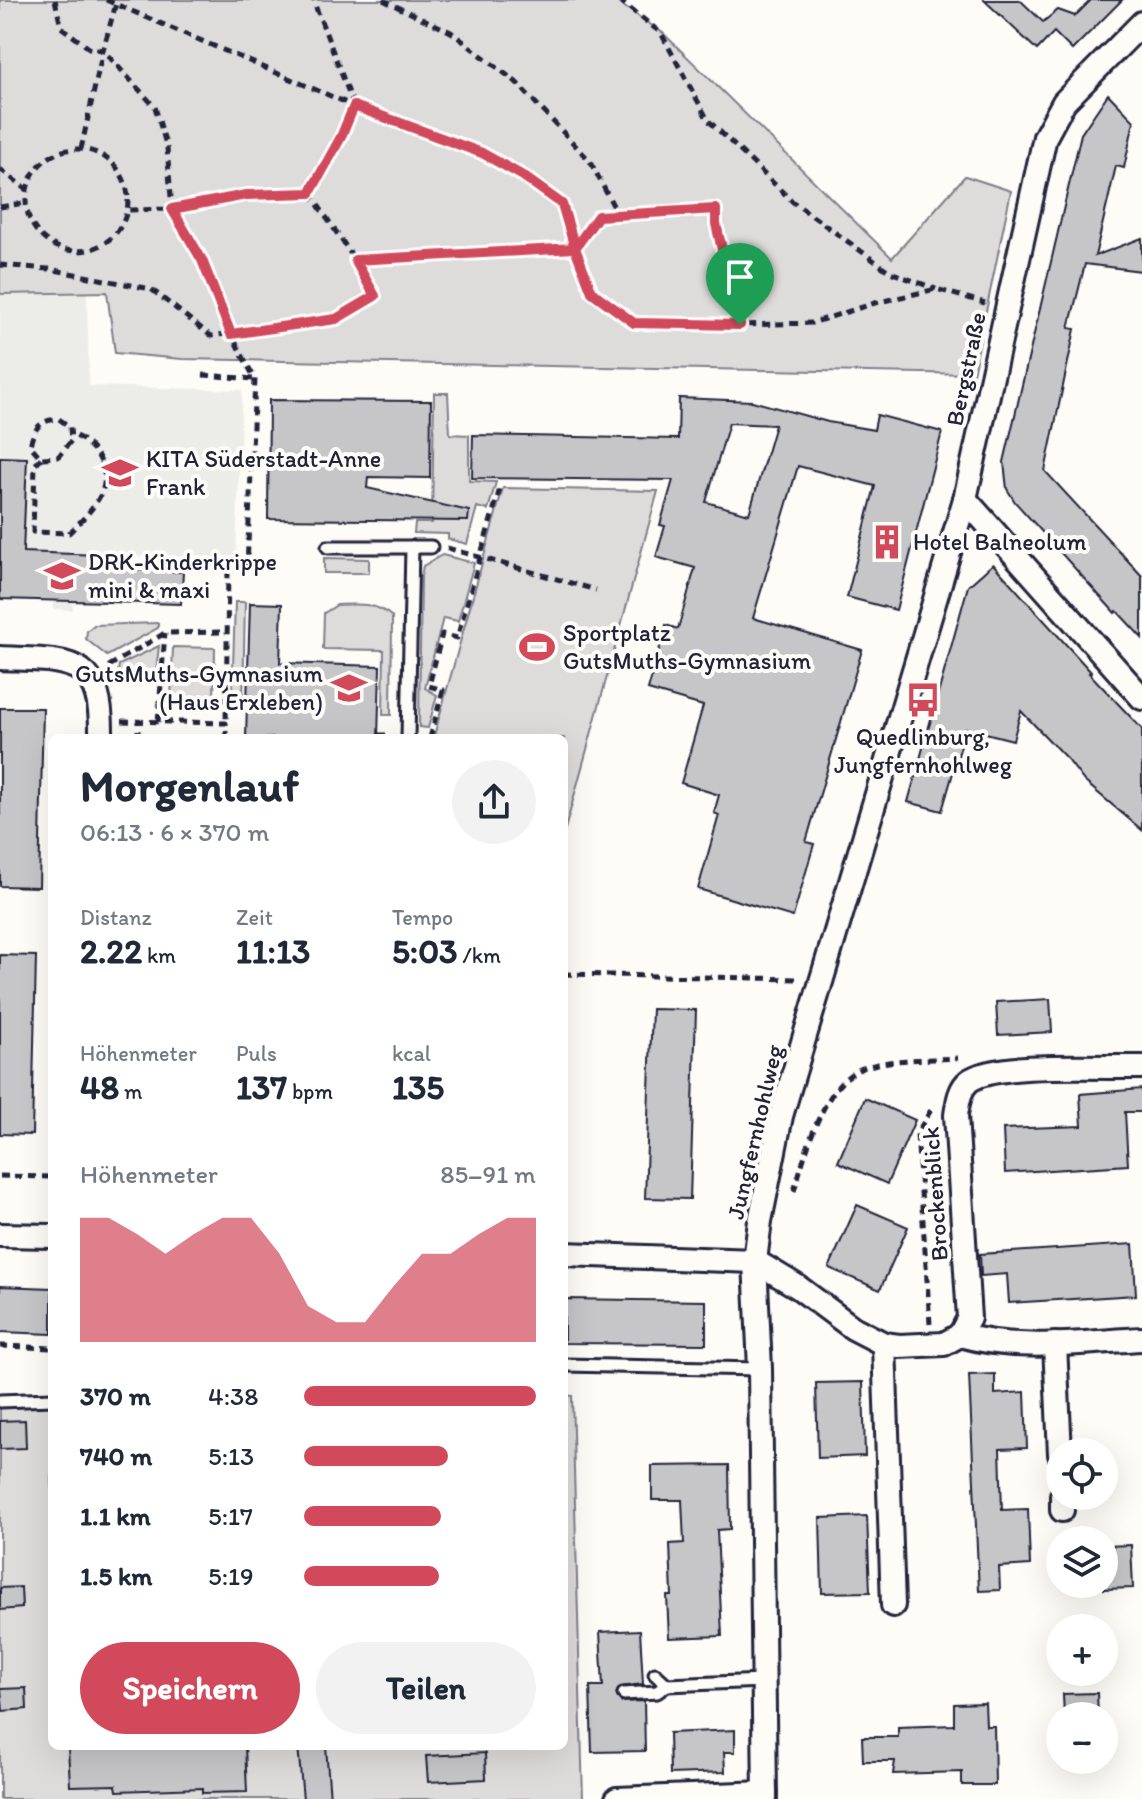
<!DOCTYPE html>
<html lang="de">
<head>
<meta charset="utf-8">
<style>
  :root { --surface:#fff; --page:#f2f2f3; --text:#1f2937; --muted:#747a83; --accent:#d1495b }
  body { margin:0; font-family:Itim,sans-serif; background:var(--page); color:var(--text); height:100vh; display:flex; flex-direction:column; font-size:30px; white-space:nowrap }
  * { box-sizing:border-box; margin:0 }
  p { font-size:26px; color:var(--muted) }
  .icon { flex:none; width:44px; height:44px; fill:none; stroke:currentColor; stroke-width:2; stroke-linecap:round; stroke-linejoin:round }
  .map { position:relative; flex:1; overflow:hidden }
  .drawer { position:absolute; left:48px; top:734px; width:520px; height:1016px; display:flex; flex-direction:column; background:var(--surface); border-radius:12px; box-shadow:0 8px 32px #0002 }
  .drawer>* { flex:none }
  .buttons { position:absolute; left:1046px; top:1438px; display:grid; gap:16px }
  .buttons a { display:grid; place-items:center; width:72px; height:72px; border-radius:50%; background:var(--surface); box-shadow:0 8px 32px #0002; font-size:40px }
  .pin { position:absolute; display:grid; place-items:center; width:68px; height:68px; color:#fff; margin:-82px -34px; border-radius:50% 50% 50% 0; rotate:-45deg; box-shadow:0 0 8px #0007 }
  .pin .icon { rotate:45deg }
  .round { display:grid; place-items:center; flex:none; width:84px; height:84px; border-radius:42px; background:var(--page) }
  .headline { display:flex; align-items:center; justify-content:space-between; height:136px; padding:0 32px }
  h1 { font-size:44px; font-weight:800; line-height:60px }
  .figures { display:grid; grid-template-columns:repeat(3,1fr); gap:12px; height:136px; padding:8px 32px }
  .figures div { display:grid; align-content:center }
  .figures b { font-size:34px; font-weight:800 }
  .figures small { font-size:22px; font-weight:400 }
  .figures p { font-size:22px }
  .chart { height:224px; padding:16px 32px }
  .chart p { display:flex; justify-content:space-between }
  .chart svg { width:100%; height:144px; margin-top:8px; fill:var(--accent); opacity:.7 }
  .action { display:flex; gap:16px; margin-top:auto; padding:16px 32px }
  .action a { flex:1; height:92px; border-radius:48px; background:var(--accent); color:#fff; font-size:32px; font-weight:800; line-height:92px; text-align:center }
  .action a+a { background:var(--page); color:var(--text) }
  ul { padding:0 32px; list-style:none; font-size:26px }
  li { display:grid; grid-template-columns:128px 96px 1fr; align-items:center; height:60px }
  li i { height:20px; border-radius:10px; background:var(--accent) }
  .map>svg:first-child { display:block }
  .built { fill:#ecece9 }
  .green { fill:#dddcdb; stroke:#807f8b; stroke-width:2 }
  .building { fill:#c6c6c8; stroke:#22223b; stroke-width:2; fill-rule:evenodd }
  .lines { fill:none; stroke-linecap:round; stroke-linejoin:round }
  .service-casing { stroke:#22223b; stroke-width:17 }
  .minor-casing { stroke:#22223b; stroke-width:28 }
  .path { stroke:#22223b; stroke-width:5; stroke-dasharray:8 6; stroke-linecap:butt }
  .service { stroke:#fdfcf7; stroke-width:11 }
  .minor { stroke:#fdfcf7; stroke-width:22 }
  .route-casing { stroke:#fff; stroke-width:16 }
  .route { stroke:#d1495b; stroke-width:10 }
  .labels { text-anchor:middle; stroke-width:8; stroke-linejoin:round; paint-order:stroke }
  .street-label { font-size:24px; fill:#22223b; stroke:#fdfcf7 }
  .poi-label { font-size:24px; fill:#22223b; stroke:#fdfcf7; text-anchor:start }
</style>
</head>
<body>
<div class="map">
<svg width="1142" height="1799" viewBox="0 0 1142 1799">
  <rect width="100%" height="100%" fill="#fdfcf7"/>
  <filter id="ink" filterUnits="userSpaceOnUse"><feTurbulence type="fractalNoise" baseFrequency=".0125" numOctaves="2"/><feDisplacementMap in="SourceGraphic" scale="16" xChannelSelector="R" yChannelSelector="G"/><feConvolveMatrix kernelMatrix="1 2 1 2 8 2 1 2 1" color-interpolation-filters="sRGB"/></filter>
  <g filter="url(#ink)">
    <path class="built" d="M0,293h87l2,93 153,4 -6,169 -112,-3 -52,45 1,9 -20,-1v-9l-53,-1z"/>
    <g class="green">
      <path d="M0,0h614l49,33 229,225 73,-82 46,15 -38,183 -791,-15 -67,-6 -8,-61 -107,2z"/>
      <path d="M434,393h14l2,41 19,1v46l27,1 -8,28 -11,-3 -10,37 -19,-5v-5l-34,-1 1,-10h17z"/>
      <path d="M503,488l155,3 -94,342v-95h-123l-7,-2z"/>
      <path d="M442,555l32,8 -16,58 -15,-3 -18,70 12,7 -9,33 -9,-1 2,-151 2,-10z"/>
      <path d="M324,558l45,1v14h-45z"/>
      <path d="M235,602h10l-2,99 -11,-1z"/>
      <path d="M337,605c21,-1 39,-3 55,12l-1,98h-8l1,-65 -61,-1 1,-36z"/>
      <path d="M158,623v5l-51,28 -21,-17 1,-8 7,-6z"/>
      <path d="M159,646l-3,25h-38l1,-6z"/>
      <path d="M173,647l42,1 -1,53 -43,-1z"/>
      <path d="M564,1395l8,1 11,403h-583v-393l52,-3v343h512z"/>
    </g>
    <g class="building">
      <path d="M984,0h36l23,22 15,-12 17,6 16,-16h31l-50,50 -18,-18 -17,18z"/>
      <path d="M1108,94l26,27 -10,47 -8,-2 -21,90 47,-18v33l-57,-7 -16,64 6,1 -30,142 97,105v62l-25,-27 -2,2 -100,-111 -8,-13 -3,-27 77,-328z"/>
      <path d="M679,398l73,3 76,21 46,8 3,-15 65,17 -46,178 -49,-13 28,-111 -77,-20 -45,152 109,32 -56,192 8,2 -21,73 -95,-28 21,-74 -5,-2 5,-18 -38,-12 22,-77 -55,-16 18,-65 12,4 17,-61 -39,-11 9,-31 -5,-1 13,-45 -201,-2 1,-43 205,4zM729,423l46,2 -26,89 -43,-12z"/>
      <path d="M269,400l162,1 -1,77 -62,-1 -1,11 102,23 -1,10 -200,-2z"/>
      <path d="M0,457l27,1 -4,94 101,4v13l59,3 -2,32 -181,-5z"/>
      <path d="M993,564l98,108 -2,1 53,56v101l-58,-49 -16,-21 -47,-49 -8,29 -47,-12 -24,83 -34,-9 60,-216z"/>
      <path d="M250,603l32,1 -2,59 100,3 -2,72h-132z"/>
      <path d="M0,708h43l-4,179 -39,-1z"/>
      <path d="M0,955l36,1 -4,179 -32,-1z"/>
      <path d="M1050,999l2,33 -54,3 -2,-33z"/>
      <path d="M652,1009l44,1 -6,189 -45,-1z"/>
      <path d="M1142,1089v23h-17l3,53 -123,8 -2,-44 79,-3 -2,-32z"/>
      <path d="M865,1098l50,22 -28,64 -49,-22z"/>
      <path d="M857,1205l51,22 -28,63 -51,-22z"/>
      <path d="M1133,1244l3,51 -127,8 -2,-29 -26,2 -1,-22z"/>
      <path d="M0,1286l52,2v46l-52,-2z"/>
      <path d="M564,1299l142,2v43l-142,-1z"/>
      <path d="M995,1374v20l30,-2 2,56 -27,1 2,61 26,-1 2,56 -31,2 1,23 -21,1 -10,-216z"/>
      <path d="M863,1382l2,74 -47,2 -2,-75z"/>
      <path d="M25,1420l1,28 -26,1v-28z"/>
      <path d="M729,1465l1,64 -13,1 5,106 -53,2 -2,-42h5l-2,-52 14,-1 -2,-43h-30v-34z"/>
      <path d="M867,1516l3,76 -48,1 -2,-75z"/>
      <path d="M1131,1545l2,43 -29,1v-43z"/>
      <path d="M21,1587l1,21 -22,2v-22z"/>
      <path d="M640,1630l3,54 -23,3 -4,7 5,8 23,-1 1,50 -53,1 -2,-66h13l-3,-54z"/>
      <path d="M26,1688l1,21 -24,2 -2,-22z"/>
      <path d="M1097,1693l1,23h-34l-1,-22z"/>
      <path d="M985,1703l1,23h8l1,59h-33v-13l-69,2 2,-13h-32l-1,-24h36v-10l56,-2v-21z"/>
      <path d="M735,1730v22h-11l1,20 -55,2 -1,-41z"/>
      <path d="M68,1746h177l2,46 -45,1v-5l-85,3 -1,-6 -46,1z"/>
      <path d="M298,1746h28l4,53h-27z"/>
      <path d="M485,1753l1,26 -58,3 -2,-26z"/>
    </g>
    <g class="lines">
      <g class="service-casing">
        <g id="service">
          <path d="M328,547h103"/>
          <path d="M408,738l4,-191"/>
          <path d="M564,1365l196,4"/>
          <path d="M0,1401l52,-2"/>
          <path d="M655,1674l12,11"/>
          <path d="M624,1694l33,-2 10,-7 96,-4"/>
        </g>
      </g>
      <g class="minor-casing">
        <g id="minor">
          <path d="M965,499l177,199"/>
          <path d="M0,658c68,3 103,-4 101,80"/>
          <path d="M0,1235l52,1"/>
          <path d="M564,1254l191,7 43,26 55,41 31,16 15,2 45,-2 16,-9c58,17 123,7 182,4"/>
          <path d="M960,1335l9,-17 -13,-203c2,-12 3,-26 13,-34 26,-20 137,-13 173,-14"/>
          <path d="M884,1344l9,261"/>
          <path d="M1055,1344l5,110"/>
          <path d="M1062,1496v14"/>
          <path d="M617,1799l148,-6"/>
          <path d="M765,1799l-5,-430 -5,-108 5,-40 21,-105 184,-617 80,-362 19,-35 78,-79"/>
        </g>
      </g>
      <g class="path">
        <path d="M55,0l6,27 28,21 14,2 52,57 12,41 5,61 30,51 29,74 24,45 -8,189h-19l-2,155"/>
        <path d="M106,0l248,106 128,47 41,23 39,28 13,44 -220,12 -45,-67 -64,2 -74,14 -45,1"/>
        <path d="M383,0l68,32 65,50 74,79 28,54"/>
        <path d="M619,0l42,33 47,87 85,82 97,70 46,17"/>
        <path d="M81,149l22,-99 14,-50"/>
        <circle cx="77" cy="200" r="51"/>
        <path d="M0,169l26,20"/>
        <path d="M310,193l31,-56 13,-31 -41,-106"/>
        <path d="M0,207l25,-4"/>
        <path d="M0,265l49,4 102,20 60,47 125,-17 39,-23 -20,-36"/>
        <path d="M740,325l-24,-101v-15l-118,7 -23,32 17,44 42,31 106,2 72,-2 63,-20 61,-14 49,14"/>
        <path d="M203,375l51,4"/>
        <path d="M59,419l11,8 1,14 -13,16 -17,1 -11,-13c5,-18 10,-25 29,-26z"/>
        <path d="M41,458l-6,7 -2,67 36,1c24,-24 49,-47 27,-80 -6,-8 -16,-16 -25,-19"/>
        <path d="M447,548l149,42"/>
        <path d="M109,666l56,-33 61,-1"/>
        <path d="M122,721l104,2v15"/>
        <path d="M158,722l7,-89"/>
        <path d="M378,735h11"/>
        <path d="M138,738v-17"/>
        <path d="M430,738l13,-48 -14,-4 13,-52 15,4 43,-150"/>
        <path d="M564,974l235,5"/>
        <path d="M0,1176l52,1"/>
        <path d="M794,1191c12,-38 29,-112 72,-124 29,-9 62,-7 92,-9"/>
        <path d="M930,1324l-13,-191 14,-23"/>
        <path d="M0,1346l52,2"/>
      </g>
      <use href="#service" class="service"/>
      <use href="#minor" class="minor"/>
    </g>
  </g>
  <g class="lines" filter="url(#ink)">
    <g class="route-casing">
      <path id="route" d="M740,325l-106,-2 -42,-31 -17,-44 -220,12 20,36 -39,23 -105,15 -29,-74 -30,-51 74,-14 64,-2 31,-56 13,-31 128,47 41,23 39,28 13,44 23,-32 118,-7v15l24,101"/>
    </g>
    <use href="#route" class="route"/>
  </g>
  <defs>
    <g id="school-bare" transform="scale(2.76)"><path d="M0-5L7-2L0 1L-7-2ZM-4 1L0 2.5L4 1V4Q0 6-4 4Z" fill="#d1495b" stroke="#fdfcf7" stroke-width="2.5" paint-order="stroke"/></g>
    <g id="building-bare" transform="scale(2.76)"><path d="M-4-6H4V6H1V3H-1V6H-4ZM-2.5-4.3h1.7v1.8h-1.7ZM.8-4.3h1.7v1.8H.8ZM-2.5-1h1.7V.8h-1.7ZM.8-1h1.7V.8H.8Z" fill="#d1495b" stroke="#fdfcf7" stroke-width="2.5" paint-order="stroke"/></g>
    <g id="stadium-bare" transform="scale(2.76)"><path d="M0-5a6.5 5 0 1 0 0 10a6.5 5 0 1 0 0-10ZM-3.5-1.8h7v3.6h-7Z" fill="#d1495b" stroke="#fdfcf7" stroke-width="2.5" paint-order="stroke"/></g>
    <g id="bus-bare" transform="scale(2.76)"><path d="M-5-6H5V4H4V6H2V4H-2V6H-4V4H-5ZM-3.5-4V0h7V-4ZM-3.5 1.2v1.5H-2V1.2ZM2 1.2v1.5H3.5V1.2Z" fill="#d1495b" stroke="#fdfcf7" stroke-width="2.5" paint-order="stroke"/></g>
  </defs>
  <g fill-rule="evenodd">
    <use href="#school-bare" x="120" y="473"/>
    <use href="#building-bare" x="887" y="542"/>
    <use href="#school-bare" x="62" y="576"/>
    <use href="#stadium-bare" x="537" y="647"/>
    <use href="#school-bare" x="349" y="688"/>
    <use href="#bus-bare" x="923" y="700"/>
  </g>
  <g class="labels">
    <g class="street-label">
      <text transform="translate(966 369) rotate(-78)" y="8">Bergstraße</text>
      <text transform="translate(755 1132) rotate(-77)" y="8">Jungfernhohlweg</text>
      <text transform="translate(935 1194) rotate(-94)" y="8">Brockenblick</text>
    </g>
    <g class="poi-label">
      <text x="146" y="467">KITA Süderstadt-Anne<tspan x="146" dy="28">Frank</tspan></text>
      <text x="913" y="550">Hotel Balneolum</text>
      <text x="88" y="570">DRK-Kinderkrippe<tspan x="88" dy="28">mini &amp; maxi</tspan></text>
      <text x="563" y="641">Sportplatz<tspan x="563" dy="28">GutsMuths-Gymnasium</tspan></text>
      <text x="323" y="682" text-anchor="end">GutsMuths-Gymnasium<tspan x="323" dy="28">(Haus Erxleben)</tspan></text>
      <text x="923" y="745" text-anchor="middle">Quedlinburg,<tspan x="923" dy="28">Jungfernhohlweg</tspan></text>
    </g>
  </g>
</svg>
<div class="buttons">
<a><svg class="icon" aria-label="locate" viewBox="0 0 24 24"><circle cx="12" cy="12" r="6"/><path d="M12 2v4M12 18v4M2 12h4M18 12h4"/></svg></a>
<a><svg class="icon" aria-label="layers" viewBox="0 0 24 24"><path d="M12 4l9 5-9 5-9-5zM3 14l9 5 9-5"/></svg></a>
<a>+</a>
<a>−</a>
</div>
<div class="pin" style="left:740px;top:325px;background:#1e9e55"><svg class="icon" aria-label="arrive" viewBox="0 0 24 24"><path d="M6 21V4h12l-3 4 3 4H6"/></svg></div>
<section class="drawer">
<div class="headline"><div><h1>Morgenlauf</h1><p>06:13 · 6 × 370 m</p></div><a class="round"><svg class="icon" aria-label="share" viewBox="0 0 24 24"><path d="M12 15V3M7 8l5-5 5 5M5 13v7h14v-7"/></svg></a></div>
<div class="figures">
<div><p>Distanz</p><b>2.22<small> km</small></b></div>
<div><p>Zeit</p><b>11:13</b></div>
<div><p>Tempo</p><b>5:03<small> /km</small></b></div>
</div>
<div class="figures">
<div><p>Höhenmeter</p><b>48<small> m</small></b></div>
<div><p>Puls</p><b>137<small> bpm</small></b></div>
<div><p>kcal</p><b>135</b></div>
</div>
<div class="chart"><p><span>Höhenmeter</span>85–91 m</p>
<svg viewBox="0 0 160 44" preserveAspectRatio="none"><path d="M0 44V6L10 6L20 11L30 17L40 11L50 6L60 6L70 17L80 33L90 38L100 38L110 27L120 17L130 17L140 11L150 6L160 6V44z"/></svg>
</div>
<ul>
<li><b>370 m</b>4:38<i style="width:100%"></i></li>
<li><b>740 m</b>5:13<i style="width:62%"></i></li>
<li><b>1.1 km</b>5:17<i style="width:59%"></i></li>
<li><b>1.5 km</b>5:19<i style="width:58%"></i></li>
</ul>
<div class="action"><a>Speichern</a><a>Teilen</a></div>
</section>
</div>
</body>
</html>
